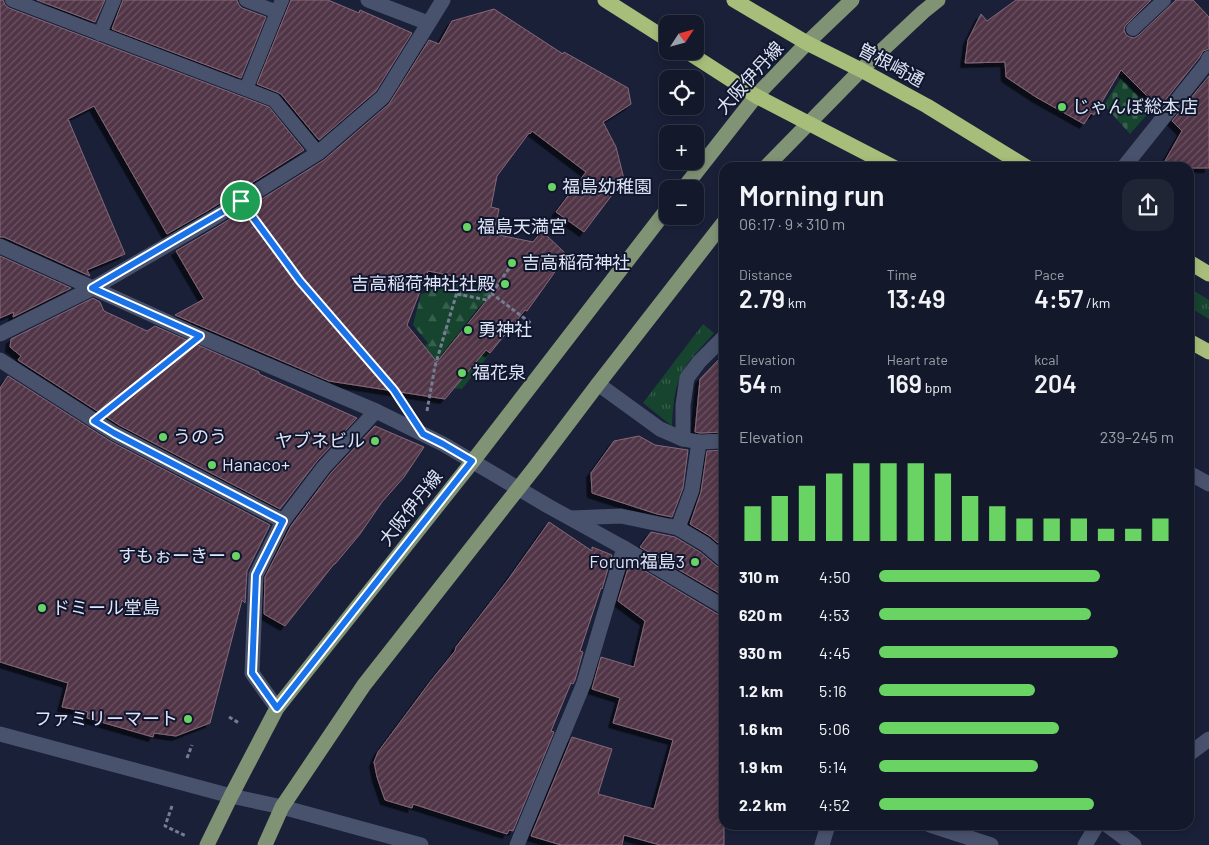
<!DOCTYPE html>
<html lang="en">
<head>
<meta charset="utf-8">
<style>
  :root { --surface:#13182a; --page:#202536; --text:#f1f3f6; --muted:#9da0a8; --line:#323747; --accent:#69d464 }
  body { margin:0; font-family:Barlow,"Noto Sans JP",sans-serif; background:var(--page); color:var(--text); height:100vh; display:flex; flex-direction:column; font-size:19px; white-space:nowrap }
  * { box-sizing:border-box; margin:0 }
  p { font-size:16px; color:var(--muted) }
  .icon { flex:none; width:28px; height:28px; fill:none; stroke:currentColor; stroke-width:2; stroke-linecap:round; stroke-linejoin:round }
  .map { position:relative; flex:1; overflow:hidden }
  .details { position:absolute; left:719px; top:162px; width:475px; height:668px; display:flex; flex-direction:column; background:var(--surface); border-radius:15px; box-shadow:0 2px 8px #0003,0 0 0 1px var(--line) }
  .details>* { flex:none }
  .needle { width:32px; rotate:54deg }
  .buttons { position:absolute; left:659px; top:15px; display:grid; gap:10px }
  .buttons a { display:grid; place-items:center; width:45px; height:45px; border-radius:10px; background:var(--surface); box-shadow:0 2px 8px #0003,0 0 0 1px var(--line); font-size:25px }
  .pin { position:absolute; display:grid; place-items:center; width:42px; height:42px; color:#fff; margin:-21px; border:2px solid #fff; border-radius:50%; box-shadow:0 1px 5px #0007 }
  .round { display:grid; place-items:center; flex:none; width:52px; height:52px; border-radius:15px; background:var(--page) }
  .overview { display:flex; align-items:center; justify-content:space-between; height:85px; padding:0 20px }
  h1 { font-size:28px; font-weight:600; line-height:38px }
  .metrics { display:grid; grid-template-columns:repeat(3,1fr); gap:8px; height:85px; padding:5px 20px }
  .metrics div { display:grid; align-content:center }
  .metrics b { font-size:25px; font-weight:600 }
  .metrics small { font-size:14px; font-weight:400 }
  .metrics p { font-size:14px }
  .chart { height:140px; padding:10px 20px }
  .chart p { display:flex; justify-content:space-between }
  .chart svg { width:100%; height:90px; margin-top:5px; stroke:var(--accent); stroke-width:6 }
  ul { padding:0 20px; list-style:none; font-size:16px }
  li { display:grid; grid-template-columns:80px 60px 1fr; align-items:center; height:38px }
  li i { height:12px; border-radius:6px; background:var(--accent) }
  .map>svg:first-child { display:block }
  .grass { fill:url(#grass-tufts) }
  .forest { fill:url(#forest-firs) }
  .cemetery { fill:url(#cemetery-stones) }
  .building { fill:url(#building-hatch); stroke:#86687a; fill-rule:evenodd; filter:url(#shadow) }
  .lines { fill:none; stroke-linecap:round; stroke-linejoin:round }
  .path { stroke:#767d92; stroke-width:3; stroke-dasharray:4 2.5; stroke-linecap:butt }
  .lane { stroke:#49526d; stroke-width:14 }
  .street { stroke:#49526d; stroke-width:15 }
  .secondary { stroke:#49526d; stroke-width:15 }
  .primary { stroke:#819375; stroke-width:15 }
  .highway { stroke:#a7be7a; stroke-width:15 }
  .route-casing { stroke:#fff; stroke-width:10 }
  .route { stroke:#1a73e8; stroke-width:6 }
  .poi-dot { fill:#69d464; stroke:#10162d; stroke-width:2 }
  .labels { text-anchor:middle; stroke-width:4; stroke-linejoin:round; paint-order:stroke }
  .street-label { font-size:18px; fill:#dfe5f6; stroke:#10162d }
  .poi-label { font-size:18px; fill:#dfe5f6; stroke:#10162d; text-anchor:start }
</style>
</head>
<body>
<div class="map">
<svg width="1209" height="845" viewBox="0 0 1209 845">
  <defs>
    <pattern id="grass-tufts" width="24" height="20" patternUnits="userSpaceOnUse" patternTransform="scale(1.25)"><rect width="24" height="20" fill="#16442e"/><path d="M3 7l-1-3M5 7V3M7 7l1-3M15 17l-1-3M17 17v-4M19 17l1-3" fill="none" stroke="#375f4d"/></pattern>
    <pattern id="forest-firs" width="22" height="20" patternUnits="userSpaceOnUse" patternTransform="scale(1.25)"><rect width="22" height="20" fill="#16442e"/><path d="M5 1l3.5 6h-7zM16 11l3.5 6h-7z" fill="#375f4d"/></pattern>
    <pattern id="cemetery-stones" width="16" height="16" patternUnits="userSpaceOnUse" patternTransform="scale(1.25)"><rect width="16" height="16" fill="#16442e"/><path d="M2 7V4a2 2 0 0 1 4 0v3zM10 15v-3a2 2 0 0 1 4 0v3z" fill="#375f4d"/></pattern>
    <pattern id="building-hatch" width="6" height="6" patternUnits="userSpaceOnUse" patternTransform="scale(1.25)"><rect width="6" height="6" fill="#513647"/><path d="M-1 1l2-2M0 6l6-6M5 7l2-2" fill="none" stroke="#6a5362"/></pattern>
    <filter id="shadow"><feDropShadow dx="-4.5" dy="4.5" stdDeviation="0" flood-color="#0009"/></filter>
  </defs>
  <rect width="100%" height="100%" fill="#192038"/>
  <g class="grass">
    <path d="M1189,288l20,12v19l-20,-12z"/>
    <path d="M703,324l11,9c-10,12 -22,23 -30,36 -10,17 -11,38 -12,57l-29,-23z"/>
  </g>
  <path class="forest" d="M432,275h10l60,12 -17,24 -6,-4 -19,25 29,23 -27,34 -13,-1 -54,-15 33,-30 -15,-18 8,-31 4,-1z"/>
  <path class="cemetery" d="M1121,78l31,31 -22,25 -26,-29z"/>
  <g class="building">
    <path d="M0,0h3l2,5 4,3 260,99 35,43 -97,61 -40,23 -73,-128 -26,13 57,135 -38,16 3,6 -86,-39h-4z"/>
    <path d="M37,0h68l-10,22z"/>
    <path d="M123,0h114l2,5 3,3 24,9 -25,61 -129,-49z"/>
    <path d="M291,0h37l31,13 1,-3 52,23 -36,58 -57,49 -38,-46 -4,-2 -20,-8z"/>
    <path d="M1016,0h135l-26,26 -1,4 2,5 4,2 4,1 5,-3 37,-35h17l16,17v32l-6,2 -4,7 -40,50 -38,-38 -27,45 -3,-2 -7,11 -48,-27 -30,-20 -1,-15 -40,1 3,-23 13,-26 6,7z"/>
    <path d="M494,9l69,45 1,-2 64,36 3,16 -28,18 13,25 8,32 -40,53 -28,-20 30,-40 -54,-41 -2,3 -1,-1 -32,43 -6,31 8,2 -5,25 39,8 9,-11 25,24 -40,56 -2,-1 -35,43 -4,-3 -41,49 -116,-18 -154,-66 29,-16 -28,-48 41,-24 107,-67 65,-56 40,-64 10,4 13,-23zM428,271l71,14 -62,77 -30,-37z"/>
    <path d="M1209,76v92h-48l21,-37 -10,-10z"/>
    <path d="M0,256l71,32 -58,29 1,-5 -14,6z"/>
    <path d="M93,298l7,4 4,9 43,20 8,-5 104,46v2l98,44 -40,43 -37,48 -161,-84 -101,-65 3,-4 -11,-9 1,-8z"/>
    <path d="M724,354v78l-24,1 -5,-1 5,-53z"/>
    <path d="M8,376l102,65 160,84 -23,46 -2,32 -3,-3 -32,123 -34,13 -22,-3 -1,4 -66,-19 1,-6 -26,-5 6,-24 -68,-21v-274z"/>
    <path d="M375,426l49,21 -20,30 -22,25 -22,32 -25,30h-1l-49,62 -21,-12 1,-37 26,-51 40,-53z"/>
    <path d="M639,436l16,9 33,5 -5,38 -11,29 -15,-3 -65,-21 -1,-20 23,-32z"/>
    <path d="M724,450v98l-14,-12 -20,-12 11,-32 6,-41z"/>
    <path d="M549,522l43,29v-4l20,8 -10,34 -1,-1 -21,63 3,1 -8,28 -2,4 -2,-1 -20,48 3,1 -41,99 -4,-1 -2,4 -94,-30 -1,4 -27,-8 -8,-23 -3,-15 4,-10 52,-70 25,-31 1,-4 51,-66z"/>
    <path d="M651,532l24,5 25,15 18,15 6,2v27l-84,-49z"/>
    <path d="M630,562l89,53 5,1v229h-64l-36,-10 -2,10h-61l-30,-9 41,-99 40,12 -14,45 56,15 19,-69 -60,-17 7,-25 -28,-9 9,-32 33,10 11,-46 -27,-20z"/>
  </g>
  <g class="lines">
    <g class="path">
      <path d="M255,220l45,61 96,112"/>
      <path d="M491,293l41,31"/>
      <path d="M457,294l30,6 23,-33"/>
      <path d="M114,405l64,-51"/>
      <path d="M427,411l8,-45 25,-84"/>
      <path d="M229,717l10,6"/>
      <path d="M187,758l5,-13"/>
      <path d="M172,806l-7,20 21,10"/>
    </g>
    <g class="lane">
      <path d="M12,0l262,100 44,53"/>
      <path d="M246,0l31,12"/>
      <path d="M1133,29l31,-29"/>
      <path d="M100,34l14,-34"/>
      <path d="M246,89l36,-89"/>
    </g>
    <g class="street">
      <path d="M368,0l60,23"/>
      <path d="M1123,168l84,-105 2,-5"/>
      <path d="M0,246l199,90 177,75 67,33 105,62 76,42 100,59"/>
      <path d="M0,334l93,-46 119,-69 106,-66 65,-56 60,-97"/>
      <path d="M0,360l114,73 169,88"/>
      <path d="M598,384l62,45 23,10 16,3 25,-1"/>
      <path d="M683,439v-34l4,-27 12,-16 25,-25"/>
      <path d="M1189,473l20,11"/>
      <path d="M571,518l50,-2 57,12 27,16 19,16"/>
      <path d="M678,528l14,-38 7,-48"/>
      <path d="M277,708l-25,-35 4,-98 27,-54 41,-54 52,-56"/>
      <path d="M1189,754l20,-15"/>
      <path d="M930,825l61,20"/>
      <path d="M1107,825l27,20"/>
      <path d="M517,845l67,-162 40,-135"/>
      <path d="M822,845l6,-20"/>
      <path d="M1085,845l12,-20"/>
    </g>
    <path class="secondary" d="M0,734l231,62 51,11 139,38"/>
    <g class="primary">
      <path d="M765,168l96,-98 62,-58 15,-12"/>
      <path d="M683,189l73,-93 51,-53 45,-43"/>
      <path d="M207,845l24,-49 46,-88 196,-247 195,-253"/>
      <path d="M265,845l17,-38 82,-122 135,-172 37,-47 62,-82 126,-162"/>
    </g>
    <g class="highway">
      <path d="M605,0l63,40"/>
      <path d="M734,0l73,43 54,27 66,36 101,62"/>
      <path d="M686,51l70,45 139,72"/>
      <path d="M1189,262l20,12"/>
      <path d="M1189,341l20,11"/>
    </g>
  </g>
  <g class="lines">
    <g class="route-casing">
      <path id="route" d="M241,201l59,80 94,109 29,44 20,10 29,17 -195,247 -25,-35 4,-98 27,-54 -169,-88 -20,-12 106,-85 -108,-48z"/>
    </g>
    <use href="#route" class="route"/>
  </g>
  <g class="poi-dot">
    <circle cx="1062" cy="107" r="5"/>
    <circle cx="552" cy="187" r="5"/>
    <circle cx="467" cy="227" r="5"/>
    <circle cx="512" cy="263" r="5"/>
    <circle cx="505" cy="284" r="5"/>
    <circle cx="468" cy="330" r="5"/>
    <circle cx="462" cy="373" r="5"/>
    <circle cx="163" cy="437" r="5"/>
    <circle cx="375" cy="441" r="5"/>
    <circle cx="212" cy="465" r="5"/>
    <circle cx="236" cy="556" r="5"/>
    <circle cx="695" cy="562" r="5"/>
    <circle cx="42" cy="608" r="5"/>
    <circle cx="188" cy="719" r="5"/>
  </g>
  <g class="labels">
    <g class="street-label">
      <text transform="translate(891 65) rotate(28)" y="6">曽根崎通</text>
      <text transform="translate(750 78) rotate(-48)" y="6">大阪伊丹線</text>
      <text transform="translate(411 508) rotate(-52)" y="6">大阪伊丹線</text>
    </g>
    <g class="poi-label">
      <text x="1072" y="113">じゃんぼ総本店</text>
      <text x="562" y="193">福島幼稚園</text>
      <text x="477" y="233">福島天満宮</text>
      <text x="522" y="269">吉高稲荷神社</text>
      <text x="495" y="290" text-anchor="end">吉高稲荷神社社殿</text>
      <text x="478" y="336">勇神社</text>
      <text x="472" y="379">福花泉</text>
      <text x="173" y="443">うのう</text>
      <text x="365" y="447" text-anchor="end">ヤブネビル</text>
      <text x="222" y="471">Hanaco+</text>
      <text x="226" y="562" text-anchor="end">すもぉーきー</text>
      <text x="685" y="568" text-anchor="end">Forum福島3</text>
      <text x="52" y="614">ドミール堂島</text>
      <text x="178" y="725" text-anchor="end">ファミリーマート</text>
    </g>
  </g>
</svg>
<div class="buttons">
<a><svg class="needle" viewBox="-14 -14 28 28"><path d="M0-13l5 13h-10z" fill="#e53935"/><path d="M0 13l5-13h-10z" fill="#9da0a8"/></svg></a>
<a><svg class="icon" aria-label="locate" viewBox="0 0 24 24"><circle cx="12" cy="12" r="6"/><path d="M12 2v4M12 18v4M2 12h4M18 12h4"/></svg></a>
<a>+</a>
<a>−</a>
</div>
<div class="pin" style="left:241px;top:201px;background:#1e9e55"><svg class="icon" aria-label="arrive" viewBox="0 0 24 24"><path d="M6 21V4h12l-3 4 3 4H6"/></svg></div>
<section class="details">
<div class="overview"><div><h1>Morning run</h1><p>06:17 · 9 × 310 m</p></div><a class="round"><svg class="icon" aria-label="share" viewBox="0 0 24 24"><path d="M12 15V3M7 8l5-5 5 5M5 13v7h14v-7"/></svg></a></div>
<div class="metrics">
<div><p>Distance</p><b>2.79<small> km</small></b></div>
<div><p>Time</p><b>13:49</b></div>
<div><p>Pace</p><b>4:57<small> /km</small></b></div>
</div>
<div class="metrics">
<div><p>Elevation</p><b>54<small> m</small></b></div>
<div><p>Heart rate</p><b>169<small> bpm</small></b></div>
<div><p>kcal</p><b>204</b></div>
</div>
<div class="chart"><p><span>Elevation</span>239–245 m</p>
<svg viewBox="0 0 160 44" preserveAspectRatio="none"><path d="M5 44V27M15 44V22M25 44V17M35 44V11M45 44V6M55 44V6M65 44V6M75 44V11M85 44V22M95 44V27M105 44V33M115 44V33M125 44V33M135 44V38M145 44V38M155 44V33"/></svg>
</div>
<ul>
<li><b>310 m</b>4:50<i style="width:75%"></i></li>
<li><b>620 m</b>4:53<i style="width:72%"></i></li>
<li><b>930 m</b>4:45<i style="width:81%"></i></li>
<li><b>1.2 km</b>5:16<i style="width:53%"></i></li>
<li><b>1.6 km</b>5:06<i style="width:61%"></i></li>
<li><b>1.9 km</b>5:14<i style="width:54%"></i></li>
<li><b>2.2 km</b>4:52<i style="width:73%"></i></li>
</ul>
</section>
</div>
</body>
</html>
